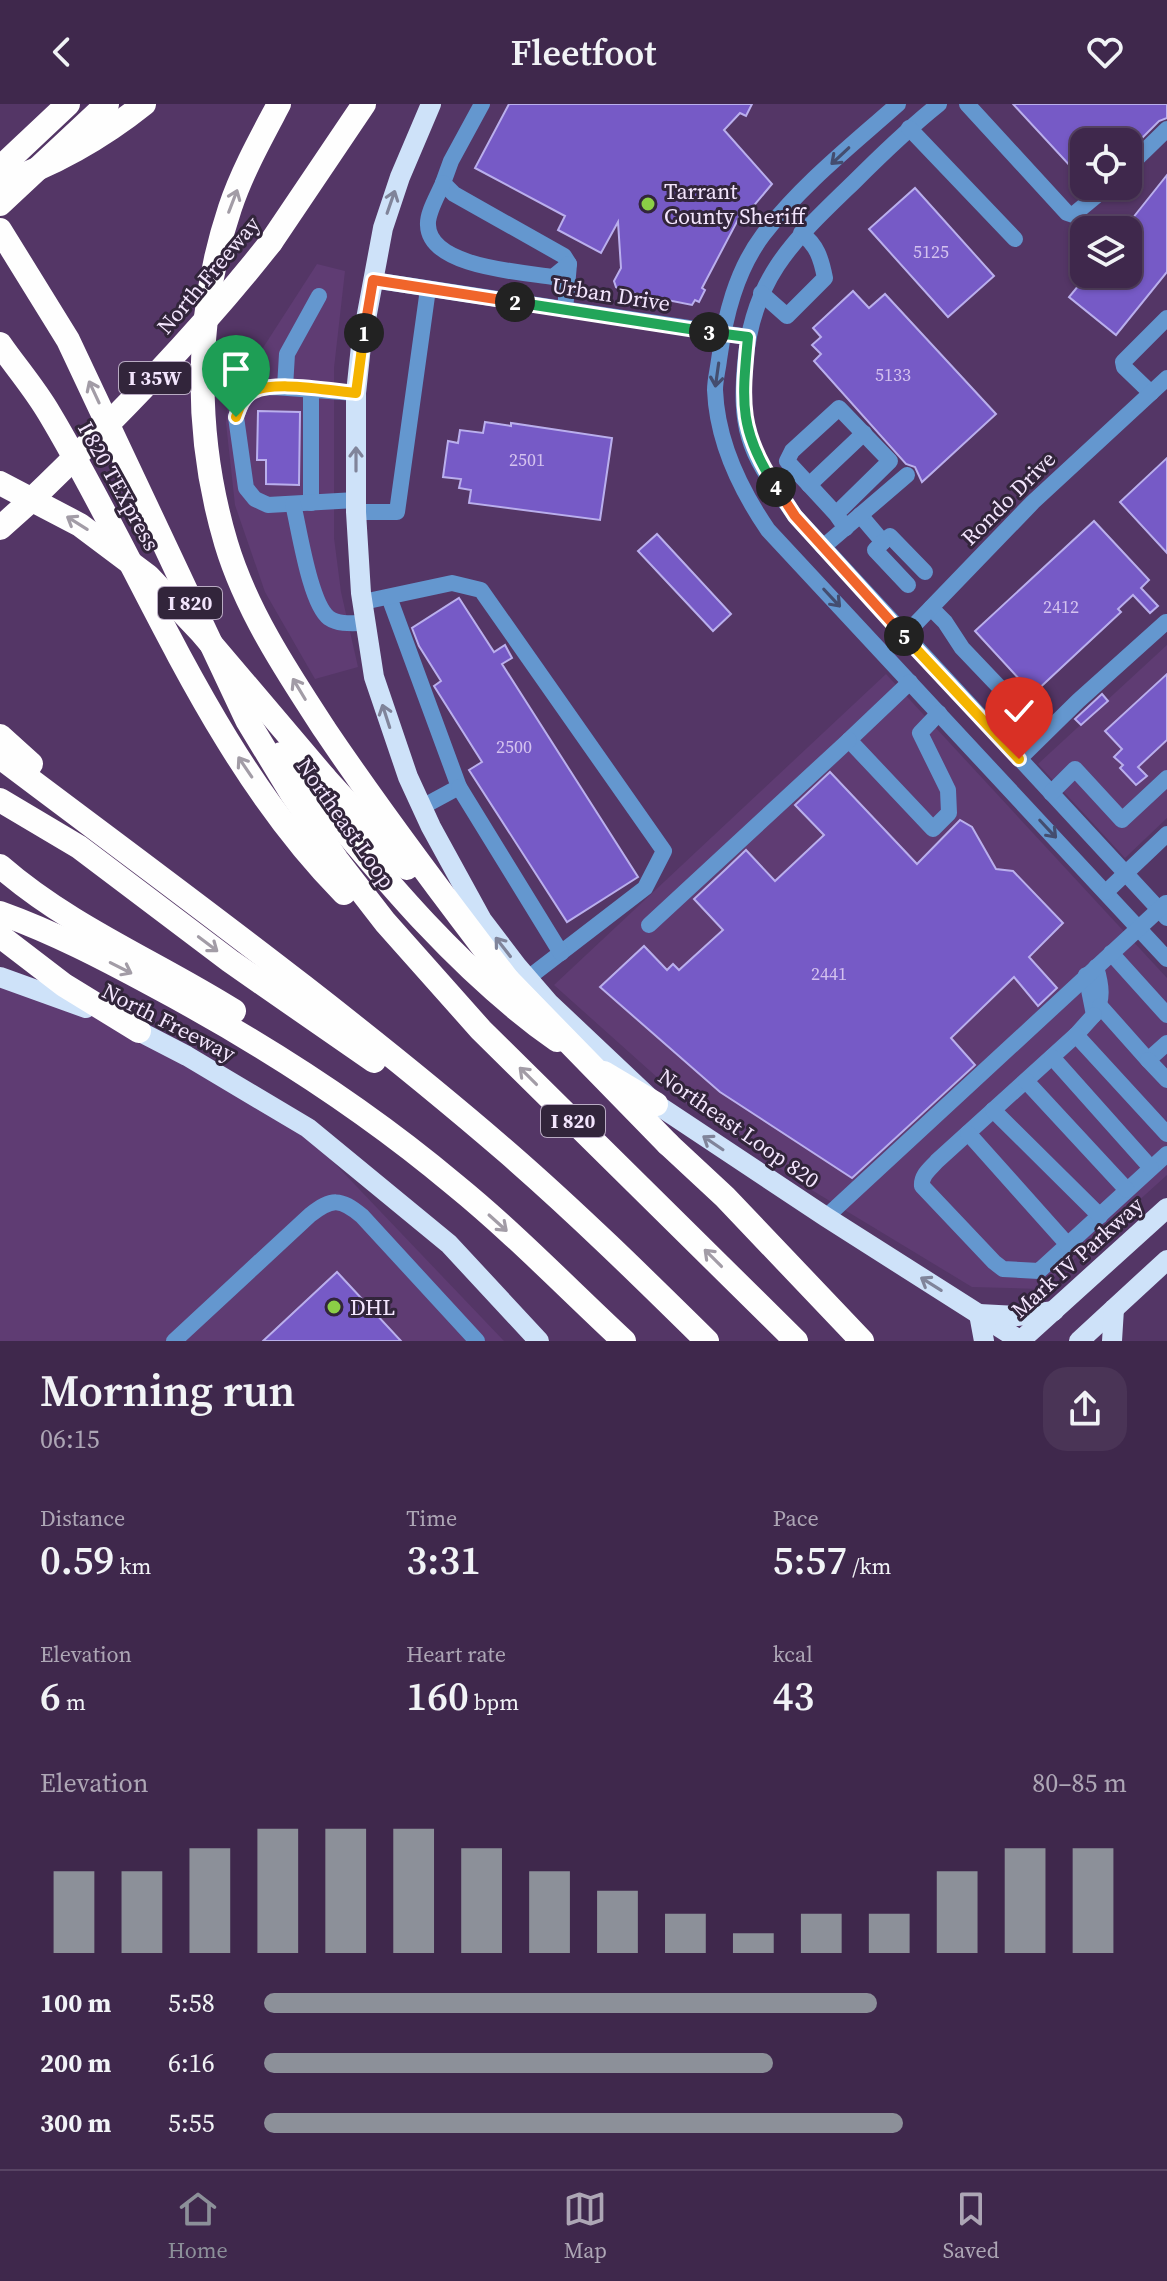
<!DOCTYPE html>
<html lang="en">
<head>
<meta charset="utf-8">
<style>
  :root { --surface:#3f284c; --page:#4a3456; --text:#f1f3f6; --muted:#ada6b5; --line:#584464; --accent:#8c9099 }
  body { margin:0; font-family:"Source Serif 4",serif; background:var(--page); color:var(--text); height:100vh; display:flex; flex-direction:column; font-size:30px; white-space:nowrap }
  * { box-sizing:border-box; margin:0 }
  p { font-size:26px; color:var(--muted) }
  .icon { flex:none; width:44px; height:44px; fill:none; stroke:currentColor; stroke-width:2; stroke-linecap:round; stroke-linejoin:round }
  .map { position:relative; height:1237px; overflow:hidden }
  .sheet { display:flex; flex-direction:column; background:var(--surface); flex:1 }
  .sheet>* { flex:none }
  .buttons { position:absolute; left:1070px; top:24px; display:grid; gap:16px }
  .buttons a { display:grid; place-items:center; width:72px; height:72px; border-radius:16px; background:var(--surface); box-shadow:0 2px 6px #0004,0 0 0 2px var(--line); font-size:40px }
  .pin { position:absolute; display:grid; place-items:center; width:68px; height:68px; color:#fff; margin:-82px -34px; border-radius:50% 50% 50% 0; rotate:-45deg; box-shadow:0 0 8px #0007 }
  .pin .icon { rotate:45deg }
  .km { position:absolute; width:40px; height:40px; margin:-20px; border-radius:50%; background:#222; color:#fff; font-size:22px; line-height:40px; text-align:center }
  .round { display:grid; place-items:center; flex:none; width:84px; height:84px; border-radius:24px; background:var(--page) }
  .summary { display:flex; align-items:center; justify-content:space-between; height:136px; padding:0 40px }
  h1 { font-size:44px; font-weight:600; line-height:60px }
  .stats { display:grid; grid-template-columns:repeat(3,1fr); gap:12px; height:136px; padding:8px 40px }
  .stats div { display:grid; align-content:center }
  .stats b { font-size:40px; font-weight:600 }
  .stats small { font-size:22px; font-weight:400 }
  .stats p { font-size:22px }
  .chart { height:224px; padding:16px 40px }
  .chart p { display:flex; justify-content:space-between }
  .chart svg { width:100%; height:144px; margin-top:8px; stroke:var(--accent); stroke-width:6 }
  ul { padding:0 40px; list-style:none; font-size:26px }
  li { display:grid; grid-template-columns:128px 96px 1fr; align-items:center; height:60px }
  li i { height:20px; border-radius:10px; background:var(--accent) }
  header { display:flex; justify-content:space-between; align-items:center; height:104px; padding:0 40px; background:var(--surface); font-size:36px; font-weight:600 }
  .menu { display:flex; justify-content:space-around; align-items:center; height:112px; border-top:2px solid var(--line); background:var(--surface); font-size:22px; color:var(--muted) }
  .menu a { display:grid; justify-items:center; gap:4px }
  .menu .current { color:var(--accent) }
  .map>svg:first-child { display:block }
  .built { fill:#5f3c73 }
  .building { fill:#765ac6; stroke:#baafed; stroke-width:2 }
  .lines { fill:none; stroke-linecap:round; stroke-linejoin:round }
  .minor { stroke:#6497cf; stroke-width:16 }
  .major { stroke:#cee2f9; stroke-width:20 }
  .highway { stroke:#fefefe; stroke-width:24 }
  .highway-bridge { stroke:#fefefe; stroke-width:24 }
  .oneway { stroke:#444d6f }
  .oneway2 { stroke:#a29ca6 }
  .oneway3 { stroke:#80849a }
  .split-1-casing { stroke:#fff; stroke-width:16 }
  .split-2-casing { stroke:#fff; stroke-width:16 }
  .split-3-casing { stroke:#fff; stroke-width:16 }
  .split-4-casing { stroke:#fff; stroke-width:16 }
  .split-5-casing { stroke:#fff; stroke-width:16 }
  .split-6-casing { stroke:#fff; stroke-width:16 }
  .split-1 { stroke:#f5b400; stroke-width:10 }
  .split-2 { stroke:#f0652b; stroke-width:10 }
  .split-3 { stroke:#22a559; stroke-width:10 }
  .split-4 { stroke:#22a559; stroke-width:10 }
  .split-5 { stroke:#f0652b; stroke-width:10 }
  .split-6 { stroke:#f5b400; stroke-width:10 }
  .poi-dot { fill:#8bce46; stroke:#32253b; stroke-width:3 }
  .labels { text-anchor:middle; stroke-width:6; stroke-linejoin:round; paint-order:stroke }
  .number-label { font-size:18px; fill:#d4c2ef }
  .shield { fill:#32253b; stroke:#b9abc3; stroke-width:2 }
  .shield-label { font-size:20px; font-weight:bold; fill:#f3e5fd }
  .poi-label { font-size:22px; fill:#f3e5fd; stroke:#32253b; text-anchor:start }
  .street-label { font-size:22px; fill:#f3e5fd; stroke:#32253b }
</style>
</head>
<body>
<header><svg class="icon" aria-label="back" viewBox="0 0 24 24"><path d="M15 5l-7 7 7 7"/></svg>Fleetfoot<svg class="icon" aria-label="heart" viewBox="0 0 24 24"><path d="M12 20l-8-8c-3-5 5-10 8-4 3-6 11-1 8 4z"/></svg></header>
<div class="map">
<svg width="1167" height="1237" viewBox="0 0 1167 1237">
  <rect width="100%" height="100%" fill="#543666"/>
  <g class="built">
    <path d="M317,160l28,7 -11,97v170l7,54 17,75 -43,12 -50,-87 -30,-87 -9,-82 2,-21z"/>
    <path d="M1167,541v173l-42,40 -87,-94z"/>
    <path d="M886,570l281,304v197l-126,114 -69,-2 -162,-98 -123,-85 -133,-119z"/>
    <path d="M0,879l93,29 123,61 102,73 186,195h-504z"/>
  </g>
  <g class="building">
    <path d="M509,0h243l-6,12 -6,-3 -16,17 48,54 -26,31 -4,-3 -40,76 3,2 -6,12 -4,-2 -3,5 -70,-14 -6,-4 -2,-6 7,-13 -3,-46 -17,31 -43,-23 7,-14 -90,-48z"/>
    <path d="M1013,0h154v14l-8,3 -31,31v-10h-44v39z"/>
    <path d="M1167,71v97l-51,63 -47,-38 19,-23h40v-50z"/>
    <path d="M915,84l79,88 -46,41 -79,-88z"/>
    <path d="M853,187l16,17 16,-14 111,120 -74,68 -7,-15 -9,-3 -92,-103 7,-7 -9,-9 9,-8 -8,-9z"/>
    <path d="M258,307l42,1 -1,73 -33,-1v-24h-9z"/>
    <path d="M485,318l26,4v-3l101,15 -12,82 -131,-17 2,-13 -12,-2 2,-9 -18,-2 5,-36 10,2 2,-13 23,3z"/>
    <path d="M1167,354v95l-47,-51z"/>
    <path d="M1094,417l55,59 -8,8 17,18 -8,7 -17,-18 -15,14 3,3 -88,82 -58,-63z"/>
    <path d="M657,430l74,80 -18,17 -75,-80z"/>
    <path d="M459,494l35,54 11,-7 7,13 -10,6 136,213 -71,45 -98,-152 13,-8 -48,-76 7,-5 -22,-35 -7,-18z"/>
    <path d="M1167,570v66l-29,27 9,9 -11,9 -16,-17 3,-3 -9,-8 8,-8 -17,-18z"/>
    <path d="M1102,590l6,7 -27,24 -6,-6z"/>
    <path d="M830,668l87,92 43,-44 12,7 24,42 17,2 50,52 -34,34 28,31 -19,18 -24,-29 -63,61 24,27 -123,113 -132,-86 -120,-105 44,-41 23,24 6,-6 6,6 44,-40 -29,-31 32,-30 20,-19 29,31 49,-46 -29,-30z"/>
    <path d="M337,1168l64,69h-138z"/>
  </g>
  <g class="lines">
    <g class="minor">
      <path d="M482,0l-31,57 -8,22 11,11 110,62 5,8 -4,46"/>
      <path d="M898,0c-46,41 -97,81 -135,131 -27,36 -38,81 -44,125 -1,9 -4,20 -4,30 2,51 25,99 53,140l399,429"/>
      <path d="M939,0c-30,24 -58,51 -85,78 -60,58 -102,95 -109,183 -2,25 -3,48 4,72 8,29 30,55 46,79l372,402"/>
      <path d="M967,0l100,109 6,2 35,-29"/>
      <path d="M909,24l106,111"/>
      <path d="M1128,63l39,-38"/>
      <path d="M443,79c-5,12 -16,30 -15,42 1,42 93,47 125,52l16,-13"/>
      <path d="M373,176l375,57"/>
      <path d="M761,189l26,23 38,-38c-4,-20 -8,-33 -24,-45"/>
      <path d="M285,283l2,-33 32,-58"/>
      <path d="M311,285v114"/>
      <path d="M356,289l-82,-6 -16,1 -9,6 -8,9 -5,14 10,71 9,11 13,6 88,-5"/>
      <path d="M1151,289l-27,-26 -1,-5 44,-44"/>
      <path d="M809,381l55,-52"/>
      <path d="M293,400c6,24 17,100 36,114 10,7 25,5 37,5"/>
      <path d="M356,408h41l31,-223"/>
      <path d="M836,410l54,-53 -51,-53 -47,43 -5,10 49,53 10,14"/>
      <path d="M860,411l23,27 7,-6 35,36"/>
      <path d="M883,438l-8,8 33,35"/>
      <path d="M823,443l84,-72"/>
      <path d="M389,493l70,190 -37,20"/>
      <path d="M363,498l89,-19 29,7 183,261 -19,37 -117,90"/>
      <path d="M931,504l14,14 17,26 82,86"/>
      <path d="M897,539l136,-141 134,-124"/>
      <path d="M910,578l-61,58 84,89 16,-16 -1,-23 -28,-57 19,-20"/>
      <path d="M1019,655l59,-58 88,-79"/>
      <path d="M459,683l102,166"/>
      <path d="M1051,689l24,-24 47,51 45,-42"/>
      <path d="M1106,788l61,-58"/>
      <path d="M649,821l200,-185"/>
      <path d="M1111,849l56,62"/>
      <path d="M1086,871l8,40c10,-15 7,-31 2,-48"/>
      <path d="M1100,902l48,54 19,-17"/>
      <path d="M1094,911l-18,20 -139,126c-7,8 -16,14 -15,25l72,76 9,7 36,2 128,-117"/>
      <path d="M1076,931l91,99"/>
      <path d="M1052,953l99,111"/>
      <path d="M1148,956l19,20"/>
      <path d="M1026,977l101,109"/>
      <path d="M993,1006l107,106"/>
      <path d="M968,1029l100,112"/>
      <path d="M826,1113l340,-314"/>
      <path d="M174,1237l136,-126c22,-17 30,-17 52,1l115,125"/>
    </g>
    <g class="major">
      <path d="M431,0l-31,73 -17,51 -22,118 -5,47v119l5,81 13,84 34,100 23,50 51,93 35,46 32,37 107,101 170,113 195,124"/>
      <path d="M0,873l86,31"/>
      <path d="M127,921l60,31 121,72 141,116 90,97"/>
      <path d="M984,1237l-5,-27 38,2 37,-5"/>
      <path d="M1020,1237l147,-133"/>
      <path d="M1079,1237l88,-81"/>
      <path d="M1112,1237l2,-32"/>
    </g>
    <g class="highway">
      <path d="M279,0c-18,34 -37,68 -49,104 -36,108 -36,227 -4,335 20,67 61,129 99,187 58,86 120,168 183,250"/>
      <path d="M0,64l68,-64"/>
      <path d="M0,100l107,-100"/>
      <path d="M0,126l68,110 179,380 45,74 45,66 48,62 96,108 315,311"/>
      <path d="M271,138l93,-138"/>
      <path d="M0,240c16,23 35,45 49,69 96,160 162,345 295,480"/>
      <path d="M0,424l28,-25"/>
      <path d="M0,632l31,28"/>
      <path d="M281,650c84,101 168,210 276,286"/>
      <path d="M0,653c171,129 346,256 508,396 69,60 134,124 199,188"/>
      <path d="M325,674l82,90"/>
      <path d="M0,696l79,47 151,114 144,100"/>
      <path d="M0,762c70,61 156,96 234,145"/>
      <path d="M0,809c53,19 103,45 153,72 107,57 209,122 302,200 59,48 113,104 169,156"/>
      <path d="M0,832l64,49 75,46"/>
      <path d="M604,969l52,31"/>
      <path d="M668,1040l57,53 137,144"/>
    </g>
    <g class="highway-bridge">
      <path d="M0,79c51,-16 103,-46 144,-79"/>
      <path d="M0,379l80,42 68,51 53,56 124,146"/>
      <path d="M28,399c86,-83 169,-167 243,-261"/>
      <path d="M508,876l160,164"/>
    </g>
  </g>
  <defs><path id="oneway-shaft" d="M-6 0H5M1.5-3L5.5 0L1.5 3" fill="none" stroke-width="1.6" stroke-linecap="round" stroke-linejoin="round" transform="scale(2)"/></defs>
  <g class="oneway">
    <use href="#oneway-shaft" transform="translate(840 52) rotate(137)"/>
    <use href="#oneway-shaft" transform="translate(717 271) rotate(98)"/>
    <use href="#oneway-shaft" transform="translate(832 494) rotate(47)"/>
    <use href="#oneway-shaft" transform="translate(1048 725) rotate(47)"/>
  </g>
  <g class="oneway2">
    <use href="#oneway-shaft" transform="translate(233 97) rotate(-69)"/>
    <use href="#oneway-shaft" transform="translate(94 288) rotate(-115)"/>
    <use href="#oneway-shaft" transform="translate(77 419) rotate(-148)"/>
    <use href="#oneway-shaft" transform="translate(299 585) rotate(-121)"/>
    <use href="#oneway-shaft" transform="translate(245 663) rotate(-124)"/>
    <use href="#oneway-shaft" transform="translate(208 840) rotate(37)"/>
    <use href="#oneway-shaft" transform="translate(121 864) rotate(27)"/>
    <use href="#oneway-shaft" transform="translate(528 972) rotate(-135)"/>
    <use href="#oneway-shaft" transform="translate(498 1119) rotate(42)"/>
    <use href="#oneway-shaft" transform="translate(713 1154) rotate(-135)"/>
  </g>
  <g class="oneway3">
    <use href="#oneway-shaft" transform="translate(391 98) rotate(-71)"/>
    <use href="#oneway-shaft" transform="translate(356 355) rotate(-90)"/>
    <use href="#oneway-shaft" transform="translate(386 612) rotate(-108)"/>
    <use href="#oneway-shaft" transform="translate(503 843) rotate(-128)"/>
    <use href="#oneway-shaft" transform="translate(713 1039) rotate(-146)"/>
    <use href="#oneway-shaft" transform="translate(931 1180) rotate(-148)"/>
  </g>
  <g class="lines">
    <g class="split-1-casing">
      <path id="split-1" d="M236,313c3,-8 5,-16 12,-22 18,-17 84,-4 108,-2l8,-60"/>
    </g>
    <g class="split-2-casing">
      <path id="split-2" d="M364,229l9,-53 142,22"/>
    </g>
    <g class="split-3-casing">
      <path id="split-3" d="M515,198l194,30"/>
    </g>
    <g class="split-4-casing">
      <path id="split-4" d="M709,228l39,5c-6,64 -10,93 28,150"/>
    </g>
    <g class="split-5-casing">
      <path id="split-5" d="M776,383l19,29 109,120"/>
    </g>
    <g class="split-6-casing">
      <path id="split-6" d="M904,532l115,123"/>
    </g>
    <use href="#split-1" class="split-1"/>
    <use href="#split-2" class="split-2"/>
    <use href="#split-3" class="split-3"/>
    <use href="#split-4" class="split-4"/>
    <use href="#split-5" class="split-5"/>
    <use href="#split-6" class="split-6"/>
  </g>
  <g class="poi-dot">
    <circle cx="648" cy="100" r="8"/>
    <circle cx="334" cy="1203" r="8"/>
  </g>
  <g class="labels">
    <g class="number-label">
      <text x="931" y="154">5125</text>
      <text x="893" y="277">5133</text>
      <text x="527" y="362">2501</text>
      <text x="1061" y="509">2412</text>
      <text x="514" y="649">2500</text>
      <text x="829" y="876">2441</text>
    </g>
    <g class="shield">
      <rect x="119" y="258" width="72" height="32" rx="6"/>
      <rect x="158" y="483" width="64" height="32" rx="6"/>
      <rect x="541" y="1001" width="64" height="32" rx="6"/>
    </g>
    <g class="shield-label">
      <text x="155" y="281">I 35W</text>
      <text x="190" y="506">I 820</text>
      <text x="573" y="1024">I 820</text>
    </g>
    <g class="poi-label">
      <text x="664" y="95">Tarrant<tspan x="664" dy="25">County Sheriff</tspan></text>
      <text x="350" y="1211">DHL</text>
    </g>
    <g class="street-label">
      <text transform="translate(208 171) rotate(-50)" y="8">North Freeway</text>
      <text transform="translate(611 190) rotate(9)" y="8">Urban Drive</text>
      <text transform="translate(119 382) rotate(61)" y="8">I 820 TEXpress</text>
      <text transform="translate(1008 394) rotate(-45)" y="8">Rondo Drive</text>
      <text transform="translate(346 719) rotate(55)" y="8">Northeast Loop</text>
      <text transform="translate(169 918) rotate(27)" y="8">North Freeway</text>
      <text transform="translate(739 1024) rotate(35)" y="8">Northeast Loop 820</text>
      <text transform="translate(1077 1153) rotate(-42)" y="8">Mark IV Parkway</text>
    </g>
  </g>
</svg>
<div class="buttons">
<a><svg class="icon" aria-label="locate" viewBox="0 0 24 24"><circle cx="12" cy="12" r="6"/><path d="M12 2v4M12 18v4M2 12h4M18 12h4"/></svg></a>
<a><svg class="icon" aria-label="layers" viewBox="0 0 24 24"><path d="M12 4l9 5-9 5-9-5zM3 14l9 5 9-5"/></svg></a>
</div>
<div class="pin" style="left:236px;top:313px;background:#1e9e55"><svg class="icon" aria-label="arrive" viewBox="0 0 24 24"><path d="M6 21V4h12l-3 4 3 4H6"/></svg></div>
<div class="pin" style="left:1019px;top:655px;background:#d93025"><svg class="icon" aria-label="check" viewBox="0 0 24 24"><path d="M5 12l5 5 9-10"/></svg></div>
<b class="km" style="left:364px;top:229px">1</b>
<b class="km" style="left:515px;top:198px">2</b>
<b class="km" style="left:709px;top:228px">3</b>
<b class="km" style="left:776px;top:383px">4</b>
<b class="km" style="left:904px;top:532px">5</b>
</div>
<section class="sheet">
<div class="summary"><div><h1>Morning run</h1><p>06:15</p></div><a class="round"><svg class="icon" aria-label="share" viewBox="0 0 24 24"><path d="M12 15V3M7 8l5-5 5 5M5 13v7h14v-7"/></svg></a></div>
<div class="stats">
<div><p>Distance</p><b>0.59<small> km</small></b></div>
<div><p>Time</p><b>3:31</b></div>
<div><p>Pace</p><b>5:57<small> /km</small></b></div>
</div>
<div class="stats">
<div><p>Elevation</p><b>6<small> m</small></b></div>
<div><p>Heart rate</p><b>160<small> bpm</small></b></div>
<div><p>kcal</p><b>43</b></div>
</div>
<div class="chart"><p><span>Elevation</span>80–85 m</p>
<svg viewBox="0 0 160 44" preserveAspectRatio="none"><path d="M5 44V19M15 44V19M25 44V12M35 44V6M45 44V6M55 44V6M65 44V12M75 44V19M85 44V25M95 44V32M105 44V38M115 44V32M125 44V32M135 44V19M145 44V12M155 44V12"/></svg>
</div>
<ul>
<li><b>100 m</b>5:58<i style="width:71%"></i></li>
<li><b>200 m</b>6:16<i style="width:59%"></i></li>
<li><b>300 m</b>5:55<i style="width:74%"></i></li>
</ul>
</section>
<nav class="menu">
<a class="current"><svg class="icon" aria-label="home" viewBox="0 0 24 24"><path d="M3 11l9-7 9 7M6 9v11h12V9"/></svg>Home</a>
<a><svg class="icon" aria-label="map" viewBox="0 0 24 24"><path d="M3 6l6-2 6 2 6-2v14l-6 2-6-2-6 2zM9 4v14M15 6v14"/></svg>Map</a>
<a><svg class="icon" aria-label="saved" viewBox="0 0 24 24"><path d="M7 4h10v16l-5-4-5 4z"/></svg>Saved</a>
</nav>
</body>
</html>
